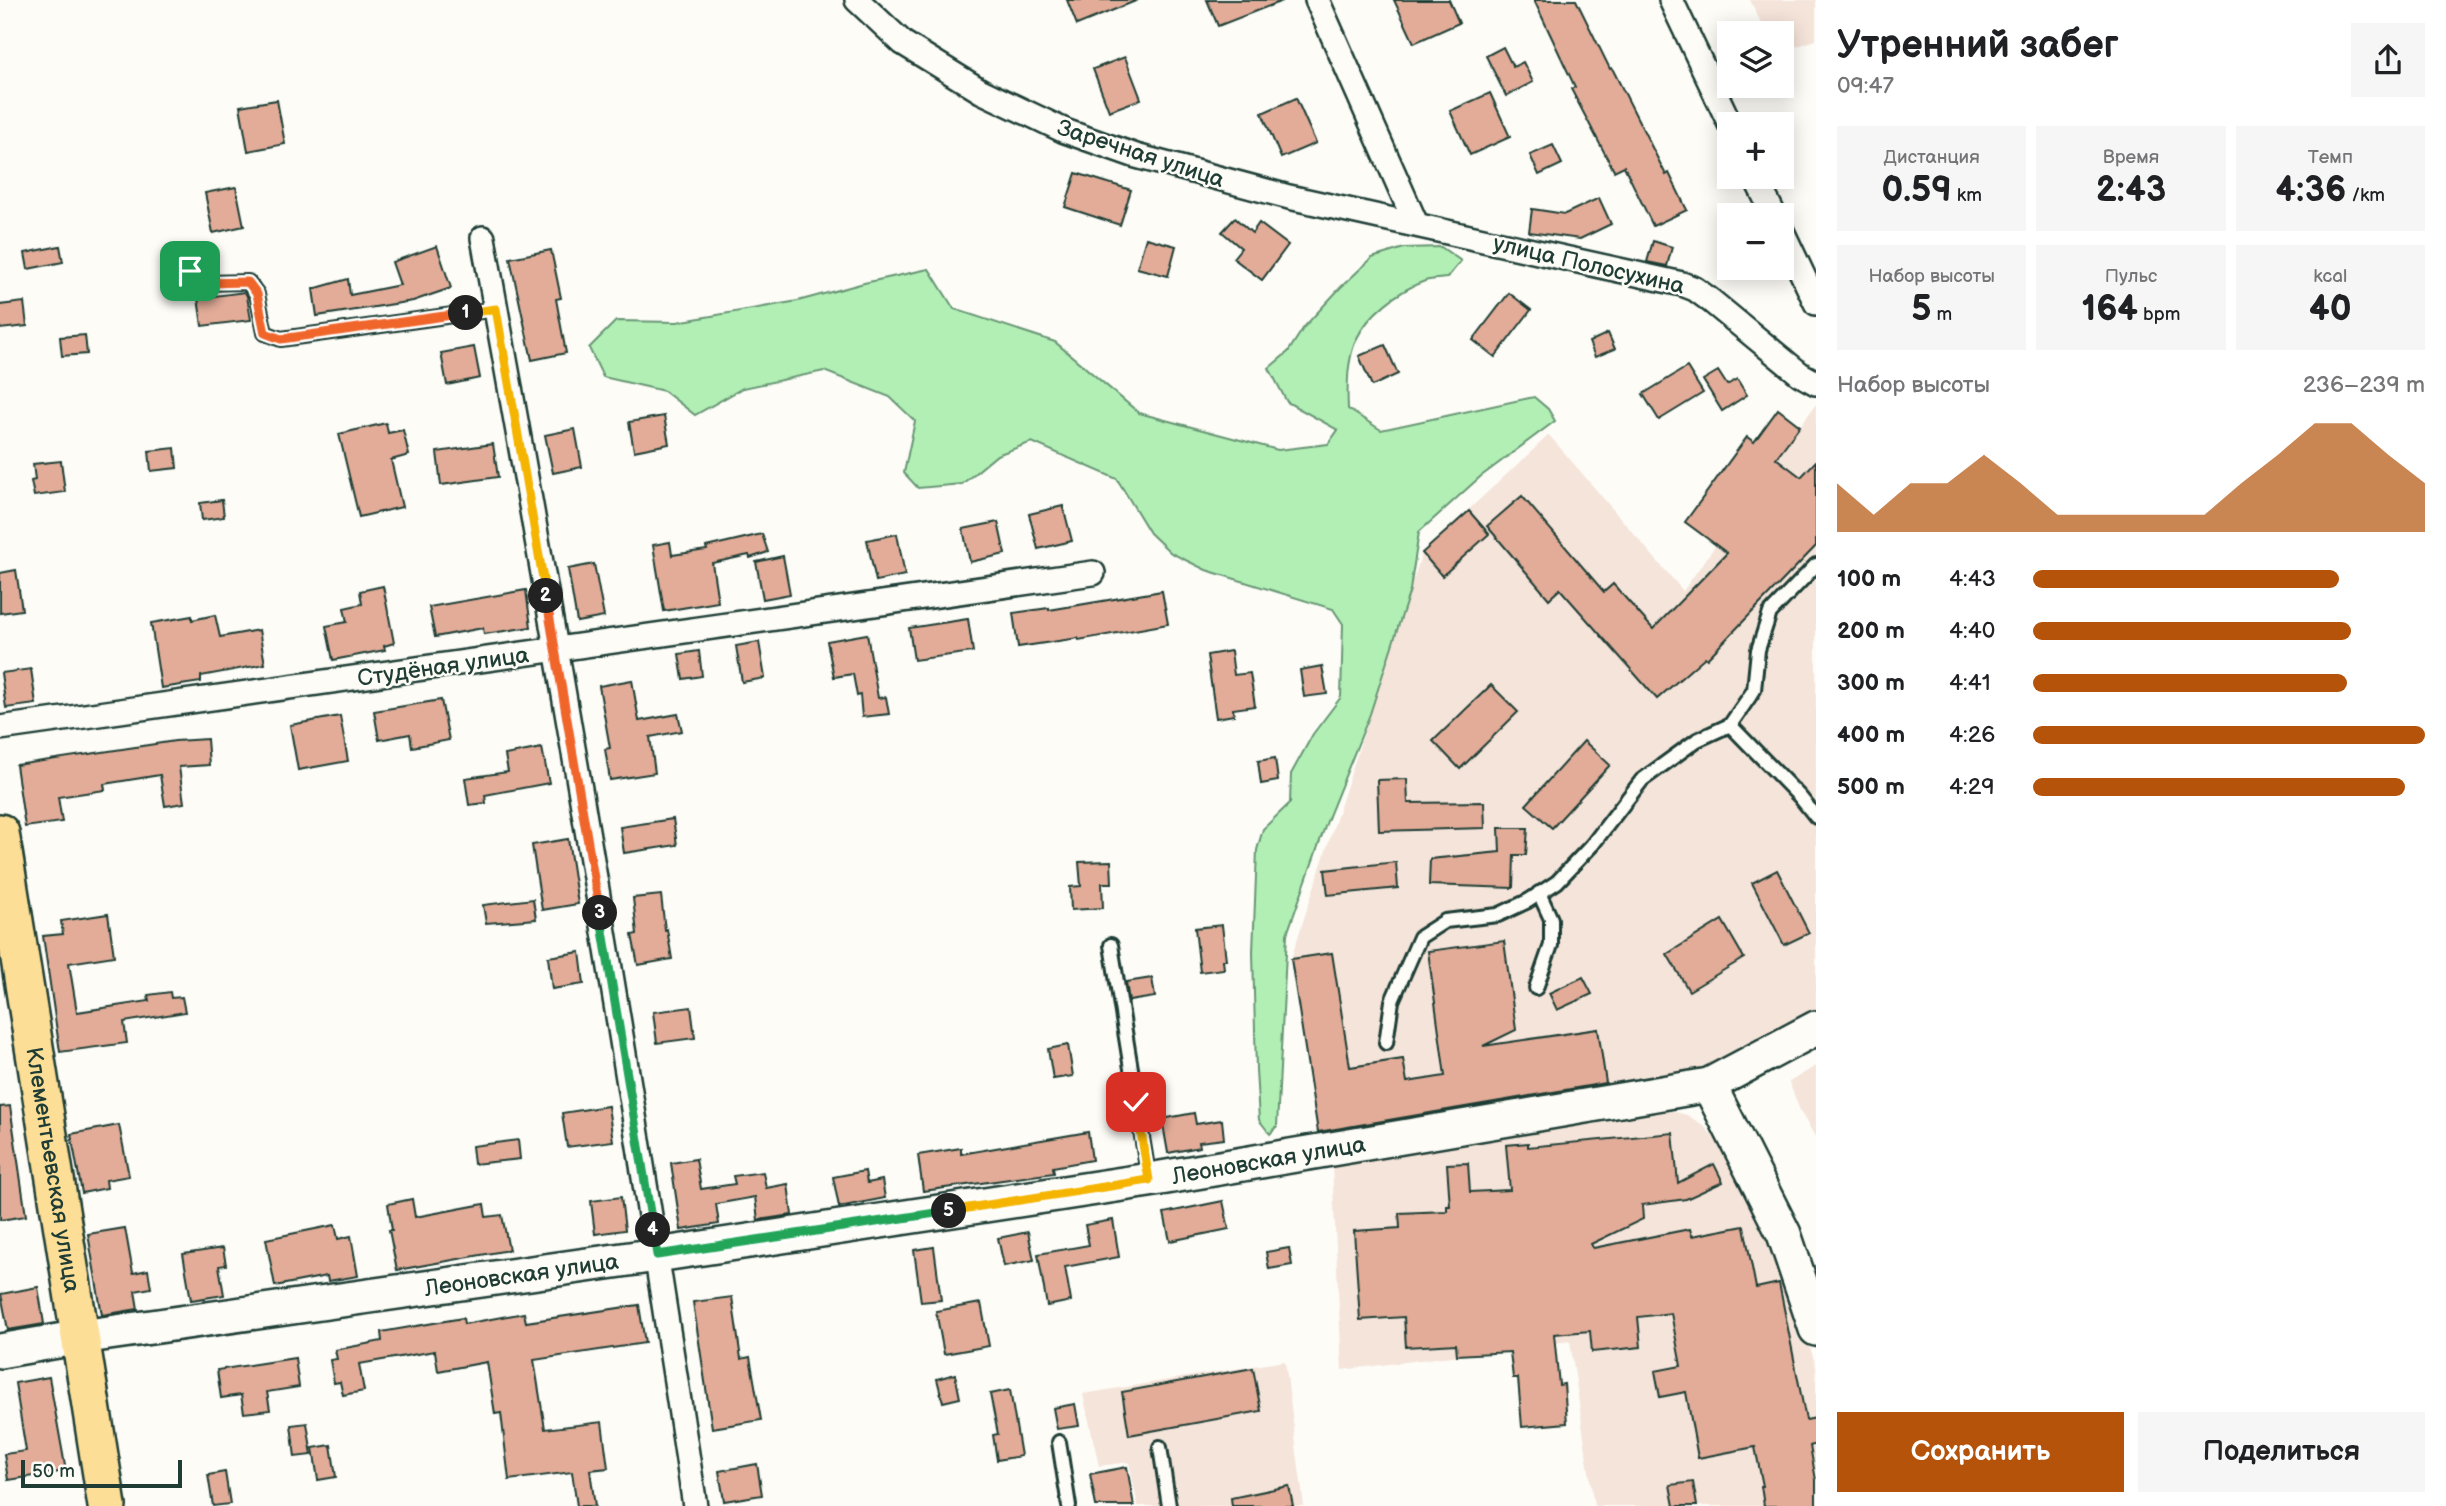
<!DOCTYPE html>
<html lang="ru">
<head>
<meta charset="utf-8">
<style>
  :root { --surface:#fff; --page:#f6f6f6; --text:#202124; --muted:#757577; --accent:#b45309 }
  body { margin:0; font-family:"Balsamiq Sans",sans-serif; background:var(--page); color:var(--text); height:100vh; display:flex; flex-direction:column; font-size:26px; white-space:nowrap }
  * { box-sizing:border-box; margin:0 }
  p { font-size:23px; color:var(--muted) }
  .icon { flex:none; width:38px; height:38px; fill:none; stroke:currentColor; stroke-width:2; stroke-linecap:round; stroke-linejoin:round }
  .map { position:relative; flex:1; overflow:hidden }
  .sheet { display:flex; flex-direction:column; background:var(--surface); width:630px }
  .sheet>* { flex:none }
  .buttons { position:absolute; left:1717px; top:21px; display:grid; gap:14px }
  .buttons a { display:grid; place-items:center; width:77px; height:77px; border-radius:0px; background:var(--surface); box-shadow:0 4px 18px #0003; font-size:35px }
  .scale { position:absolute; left:21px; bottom:18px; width:161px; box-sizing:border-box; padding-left:7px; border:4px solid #1f3d34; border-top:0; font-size:19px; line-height:24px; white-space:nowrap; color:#1f3d34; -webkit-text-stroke:5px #fdfcf7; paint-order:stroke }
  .pin { position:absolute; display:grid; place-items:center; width:60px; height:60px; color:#fff; margin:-30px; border-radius:14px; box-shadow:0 4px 10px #0006 }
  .km { position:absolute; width:35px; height:35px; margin:-18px; border-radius:50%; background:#222; color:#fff; font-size:19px; line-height:35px; text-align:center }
  .round { display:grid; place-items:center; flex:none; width:74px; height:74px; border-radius:0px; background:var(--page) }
  .overview { display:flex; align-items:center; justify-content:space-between; height:119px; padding:0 21px }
  h1 { font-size:38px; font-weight:800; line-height:52px }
  .metrics { display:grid; grid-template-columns:repeat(3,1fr); gap:10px; height:119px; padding:7px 21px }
  .metrics div { display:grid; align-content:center; border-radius:0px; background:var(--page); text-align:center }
  .metrics b { font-size:35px; font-weight:800 }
  .metrics small { font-size:19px; font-weight:400 }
  .metrics p { font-size:19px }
  .chart { height:196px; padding:14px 21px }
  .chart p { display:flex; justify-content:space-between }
  .chart svg { width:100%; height:126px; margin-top:7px; fill:var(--accent); opacity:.7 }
  .cta { display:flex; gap:14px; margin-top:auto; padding:14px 21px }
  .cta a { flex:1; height:80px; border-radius:0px; background:var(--accent); color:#fff; font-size:28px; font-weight:800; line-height:80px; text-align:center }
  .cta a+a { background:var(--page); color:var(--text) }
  ul { padding:0 21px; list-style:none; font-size:23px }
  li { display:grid; grid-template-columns:112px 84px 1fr; align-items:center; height:52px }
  li i { height:18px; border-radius:9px; background:var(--accent) }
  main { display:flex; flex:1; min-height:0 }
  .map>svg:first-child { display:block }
  .built { fill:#f5e4da }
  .green { fill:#b2efb5; stroke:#689674; stroke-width:2 }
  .building { fill:#e2ac98; stroke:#1f3d34; stroke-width:2 }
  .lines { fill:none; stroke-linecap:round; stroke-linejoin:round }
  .lane-casing { stroke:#1f3d34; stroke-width:18 }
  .street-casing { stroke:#1f3d34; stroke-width:28 }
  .secondary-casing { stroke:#1f3d34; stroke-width:38 }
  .primary-casing { stroke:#1f3d34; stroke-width:42 }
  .lane { stroke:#fdfcf7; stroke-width:12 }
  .street { stroke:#fdfcf7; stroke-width:23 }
  .secondary { stroke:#fdfcf7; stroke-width:33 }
  .primary { stroke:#fdde96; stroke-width:37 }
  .split-1-casing { stroke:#fff; stroke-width:14 }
  .split-2-casing { stroke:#fff; stroke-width:14 }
  .split-3-casing { stroke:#fff; stroke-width:14 }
  .split-4-casing { stroke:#fff; stroke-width:14 }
  .split-5-casing { stroke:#fff; stroke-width:14 }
  .split-6-casing { stroke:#fff; stroke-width:14 }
  .split-1 { stroke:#f0652b; stroke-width:9 }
  .split-2 { stroke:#f5b400; stroke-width:9 }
  .split-3 { stroke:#f0652b; stroke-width:9 }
  .split-4 { stroke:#22a559; stroke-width:9 }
  .split-5 { stroke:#22a559; stroke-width:9 }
  .split-6 { stroke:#f5b400; stroke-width:9 }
  .labels { text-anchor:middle; stroke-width:5; stroke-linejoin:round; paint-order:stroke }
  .street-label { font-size:23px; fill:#1f3d34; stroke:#fdfcf7 }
</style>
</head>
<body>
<main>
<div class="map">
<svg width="1816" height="1506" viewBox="0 0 1816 1506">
  <rect width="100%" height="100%" fill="#fdfcf7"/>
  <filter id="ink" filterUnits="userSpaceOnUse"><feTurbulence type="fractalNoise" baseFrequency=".0143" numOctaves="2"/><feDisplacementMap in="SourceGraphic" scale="14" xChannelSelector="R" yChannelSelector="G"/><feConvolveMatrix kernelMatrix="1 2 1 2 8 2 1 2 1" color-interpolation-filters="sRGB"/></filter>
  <g filter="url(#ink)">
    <g class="built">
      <path d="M1750,0h66v40l-34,11v-18h-16z"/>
      <path d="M1816,404v605l-113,62 -288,48 -97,14 -27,-174 131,-406 127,-118 134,156z"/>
      <path d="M1816,1066v72l-15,-25 -12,-31z"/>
      <path d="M1668,1110l19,5 16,10 17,19 60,111 36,111v140h-222l-24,-165 -228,29 -10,-204z"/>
      <path d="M1285,1361l19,145h-166l-9,-44 -30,4 -16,-72z"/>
    </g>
    <path class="green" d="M1441,247l20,14 -14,17c-7,1 -15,1 -22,3 -26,9 -57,33 -69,59 -9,21 -9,46 -8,69l33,21 153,-33 14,12 7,12 -75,56 -61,55 -9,58 -40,124 -43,107 -40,113 -10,192 -7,8 -11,-14 -3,-50 -3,-118 4,-102 6,-21 27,-26 1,-29 22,-40 28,-37 2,-73 -10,-15 -127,-39 -35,-17 -21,-20 -33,-54 -85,-37 -35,13 -35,29 -44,4 -14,-15 11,-52 -25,-24 -66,-26 -81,17 -48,27 -31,-24 -61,-14 -14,-29 27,-27 61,1 121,-21 66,-18 65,-14 25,40 101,33 84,71 139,37 50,-6 10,-14 -51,-28 -18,-34 19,-16 16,-25 36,-39 32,-30 32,-10z"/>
    <g class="building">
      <path d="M1067,0h71l-61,25z"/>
      <path d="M1207,0h75v1l-64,25z"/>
      <path d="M1394,0h55l10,23 -45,20z"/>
      <path d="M1534,0h42l34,69 2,-1 54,107 3,-2 18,37 -34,16 -29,-60 -10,5 -43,-82 4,-2z"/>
      <path d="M1503,47l10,20 10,-5 10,20 -27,14 -20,-40z"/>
      <path d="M1125,57l16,42 -32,12 -16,-42z"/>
      <path d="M1490,93l20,44 -40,18 -20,-44z"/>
      <path d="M1296,98l20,45 -35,15 -19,-45z"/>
      <path d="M277,100l8,44 -37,7 -8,-45z"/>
      <path d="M1553,145l9,19 -23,11 -9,-20z"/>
      <path d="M1076,173l55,17 -11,35 -55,-18z"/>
      <path d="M236,187l8,39 -31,7 -8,-40z"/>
      <path d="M1599,198l12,26 -31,15 -51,-7 3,-23 33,5z"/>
      <path d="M1235,218l17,15 7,-10 29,22 -26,35 -29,-22 8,-10 -19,-16z"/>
      <path d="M1146,238l30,8 -8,30 -31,-8z"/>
      <path d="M1653,241l19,6 -5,19 -20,-4z"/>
      <path d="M60,246l3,16 -35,7 -3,-16z"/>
      <path d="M437,246l14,42 -38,13 -96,15 -4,-27 35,-10 2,16 50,-10 -8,-23z"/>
      <path d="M551,250l10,48 -5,1 10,54 -34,7 -22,-102z"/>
      <path d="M245,292l2,4 4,24 -49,6 -4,-28z"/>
      <path d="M1509,293l22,17 -36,47 -22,-17z"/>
      <path d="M24,302l3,24 -27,3v-24z"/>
      <path d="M1608,333l7,16 -20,8 -6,-15z"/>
      <path d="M85,335l2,19 -25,2 -2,-19z"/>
      <path d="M1385,345l13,29 -26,12 -13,-30z"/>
      <path d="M474,347l6,31 -33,7 -6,-32z"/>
      <path d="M1687,367l16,26 -44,27 -16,-26z"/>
      <path d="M1718,371l9,14 10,-6 10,16 -25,16 -19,-31z"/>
      <path d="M1778,409l22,17 -24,32 25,19 15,-16v85l-109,113 -2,-2 -48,42 -97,-110 -11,10 -62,-73 35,-30 82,96 9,-8 40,45 74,-76 -42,-31 62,-85 7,5z"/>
      <path d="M664,416l5,28 -35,7 -5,-29z"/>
      <path d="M386,423l2,10 15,-3 6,25 -18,5 11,47 -43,10 -20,-83z"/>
      <path d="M575,429l7,38 -29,6 -8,-38z"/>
      <path d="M493,444l5,33 -57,8 -4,-33z"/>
      <path d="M175,448l2,20 -26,3 -2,-20z"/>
      <path d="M61,461l4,31 -31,4 -3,-15 4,-1 -2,-16z"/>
      <path d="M222,500l2,17 -22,3 -2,-17z"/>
      <path d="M1063,506l9,35 -34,8 -9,-35z"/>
      <path d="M1469,511l20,23 -47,42 -20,-23z"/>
      <path d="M998,522l7,32 -35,8 -7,-33z"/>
      <path d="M762,534l6,18 -18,6 -1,-3 -37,8 6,39 -54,9 -11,-66 17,-3 2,13 35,-5 -1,-3z"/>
      <path d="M897,534l8,41 -29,6 -9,-41z"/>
      <path d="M783,556l7,38 -27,5 -7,-37z"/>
      <path d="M594,564l10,53 -27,5 -9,-53z"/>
      <path d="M16,570l6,40 -22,3v-40z"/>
      <path d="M383,586l11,57 -10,3 1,4 -52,10 -7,-34 21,-4 -3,-14 18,-4 -2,-13z"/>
      <path d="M526,590l5,37 -47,7 -1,-6 -48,9 -6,-30z"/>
      <path d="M1162,591l6,33 -89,16 -1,-2 -60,9 -5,-34 36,-5v2z"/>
      <path d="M215,615l5,22 39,-7 6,34 -64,12v6l-40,6 -10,-65 41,-7v4z"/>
      <path d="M968,619l5,33 -59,8 -5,-32z"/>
      <path d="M867,634l11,64 8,-1 3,17 -27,3 -2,-22 -3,1 -4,-22 -19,3 -7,-36z"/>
      <path d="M759,642l6,36 -23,4 -6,-36z"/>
      <path d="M699,651l3,25 -19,3 -4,-25z"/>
      <path d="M1231,651l3,24 16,-2 5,33 -22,3 1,6 -18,3 -9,-63z"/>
      <path d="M1322,666l5,28 -23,3 -4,-27z"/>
      <path d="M31,669l5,35 -30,4 -5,-35z"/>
      <path d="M632,680l7,41 39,-7 4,17 -32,6 5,36 -45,7 -5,-31 5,-1 -11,-62z"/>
      <path d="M1491,685l27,27 -58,57 -27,-28z"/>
      <path d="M441,700l8,40 -37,7 -2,-13 -31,6 -5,-29z"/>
      <path d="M340,716l8,45 -50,9 -8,-45z"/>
      <path d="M207,739l2,26 -30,2 5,36 -19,3 -5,-31 -56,9 1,6 -47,7 4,25 -37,5 -9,-62 159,-24z"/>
      <path d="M1584,741l26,24 -58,63 -26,-23z"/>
      <path d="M542,748l7,35 -64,12 1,8 -17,2 -4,-27 43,-6 -3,-17z"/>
      <path d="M1275,758l3,23 -17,3 -3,-23z"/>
      <path d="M1407,779l1,24 76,-1 1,26 -106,3 -2,-51z"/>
      <path d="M673,819l4,26 -53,8 -4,-26z"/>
      <path d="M1499,828h29l-2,27h-12l-1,33 -84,-3 1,-26 70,-7z"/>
      <path d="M568,839l10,65 -36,6 -10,-65z"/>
      <path d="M1111,861l1,22h-10l1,25 -32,2 -1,-23 11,-1 -2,-24z"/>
      <path d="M1396,862l2,26 -70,7 -3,-25z"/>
      <path d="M1777,870l32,63 -25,12 -32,-62z"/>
      <path d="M661,895l4,35 2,-1 5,30 -34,6 -6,-30 5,-1 -4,-36z"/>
      <path d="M533,899l3,20 -50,4 -3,-18z"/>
      <path d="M108,914l6,42 -45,7 8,49 72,-11 -1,-6 22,-3 1,6 11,-1 3,15 -61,10 3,21 -67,9 -17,-116 20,-2 -2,-13z"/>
      <path d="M1722,920l22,38 -55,33 -22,-37z"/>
      <path d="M1222,925l4,35h-3l1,9 -24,3 -5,-44z"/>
      <path d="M1504,941l12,89 -33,16 115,-17 8,54 -288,49 -27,-173 41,-6 18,114 53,-8 4,23 38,-6 -17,-125z"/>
      <path d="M580,952l4,32 -32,5 -4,-32z"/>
      <path d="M1583,977l9,17 -35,16 -8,-17z"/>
      <path d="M1152,978l3,19 -26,4 -3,-19z"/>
      <path d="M691,1007l4,31 -38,5 -4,-31z"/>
      <path d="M1068,1045l5,31 -20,3 -5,-30z"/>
      <path d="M10,1106l16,110 -26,4v-113z"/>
      <path d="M608,1106l5,35 -46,6 -5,-34z"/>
      <path d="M1194,1113l2,11 26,-4 2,19 -25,3 1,5 -32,6 -6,-34z"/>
      <path d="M119,1125l10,51 -23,4 1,8 -25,5 -11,-59z"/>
      <path d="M1088,1132l4,28 -39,7 1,6 -131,18 -5,-36 43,-7v6z"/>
      <path d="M1673,1133l5,50 36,-19 9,18 -37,17 -44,6 1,14 -52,25 2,4 97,-19 2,7 52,-10 12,62 23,-5 27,137 10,-2v26l-6,2 6,34v26h-52l-3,-20h2l-8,-39 -57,11 -12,-66 -26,5 -5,-26 26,-5 -10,-53 -33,4 3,30 -49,5 -2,-21 -36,3 5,51 5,-1 3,39 -45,4 -4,-49h-5l-3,-26 -53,3 -1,-11 -50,3 -2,-30 -44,3 -6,-89 46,-3 -1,-15 48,-2v-5h3l-3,-42 21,-1 2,29 40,-2 -4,-45 22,-2v4z"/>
      <path d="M518,1140l2,19 -46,5 -2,-18z"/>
      <path d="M696,1159l5,30 34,-5 -2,-8 30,-4 3,16 22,-4 4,31 -34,5 -3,-23 -39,7 3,20 -38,6 -10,-67z"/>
      <path d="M865,1171l2,12 15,-3 3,18 -46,9 -6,-30z"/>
      <path d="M621,1197l4,33 -30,4 -4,-33z"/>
      <path d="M412,1199l3,18 69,-13 2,13 16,-2 7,35 -112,20 -8,-40h3l-4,-26z"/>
      <path d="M1223,1201l6,28 -59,12 -6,-28z"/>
      <path d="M1113,1220l6,37 -54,10 6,34 -24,5 -9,-52 51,-9 -4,-20z"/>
      <path d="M335,1225l3,14 13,-3 7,40 -30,5 -1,-5 -52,10 -9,-47z"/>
      <path d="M125,1228l8,45 15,-3 3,18 -16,3 3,18 -36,6 -14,-81z"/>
      <path d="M1028,1232l6,28 -30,6 -6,-28z"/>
      <path d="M934,1247l7,53 -20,2 -7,-52z"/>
      <path d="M223,1248l3,17 -7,1 5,29 -33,5 -8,-46z"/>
      <path d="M1289,1248l3,17 -23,4 -3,-17z"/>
      <path d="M38,1287l6,37 -36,6 -7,-36z"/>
      <path d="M732,1297l9,62 9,-2 11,63 -49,8 -19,-126z"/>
      <path d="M981,1303l8,43 -45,8 -8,-43z"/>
      <path d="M639,1305l6,38 -111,17 11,69 57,-7 6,46 -18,2 5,36h-18l-5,-34 -63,8 -8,-67 -6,1 -8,-52 -49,9 -3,-20 -76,13 5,27 -21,4 -3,-13 -6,1 -4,-23 7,-1 -2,-9 47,-9 -1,-9 82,-14 1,6 60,-11 2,9z"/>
      <path d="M295,1358l4,29 -32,5 3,18 -26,3 -3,-18 -20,3 -4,-28z"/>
      <path d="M1253,1368l8,43 -132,24 -7,-43z"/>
      <path d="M955,1374l5,24 -17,4 -6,-23z"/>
      <path d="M49,1377l17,94 -58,9 -4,-26 22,-3 -11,-68z"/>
      <path d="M1010,1390l11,66 -24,4 -4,-25 5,-1 -8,-40z"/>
      <path d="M1075,1404l4,22 -22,3 -4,-21z"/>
      <path d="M307,1423l5,32 -17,2 -4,-32z"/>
      <path d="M331,1445l5,32 -18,3 -5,-32z"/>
      <path d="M757,1464l5,31 -38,6 -5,-30z"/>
      <path d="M1127,1467l7,39h-38l-6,-32z"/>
      <path d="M225,1472l5,32 -17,2 -5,-31z"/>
      <path d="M1693,1482l4,24h-23l-4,-21z"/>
      <path d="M1289,1486l4,20h-61l-1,-8z"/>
    </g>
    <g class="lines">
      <g class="lane-casing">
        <g id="lane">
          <path d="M190,271l15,12 43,-1 9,12 8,39 16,6 215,-30"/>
          <path d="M1730,725l70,72 16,20"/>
          <path d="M1111,945l38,235"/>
          <path d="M1536,988l15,-43v-26l-12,-26"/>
          <path d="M1386,1043l6,-42 28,-64 25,-16 53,-6 30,-14 29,-19 35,-37 50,-65 55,-40 33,-15 24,-35 4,-40 12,-37 46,-48"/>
          <path d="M1059,1442l10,64"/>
          <path d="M1160,1447l9,59"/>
        </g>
      </g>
      <g class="street-casing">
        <g id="street">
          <path d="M857,0l46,43 78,48 84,40 71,25 153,41 393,87 13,5 15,11 90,74 16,9"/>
          <path d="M1317,0l99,224"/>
          <path d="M1671,0l59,124"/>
          <path d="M1755,177l19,38"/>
          <path d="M1782,231l34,72"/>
          <path d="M483,238c77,421 148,844 212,1268"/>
          <path d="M0,728l1093,-155"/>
        </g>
      </g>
      <g class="secondary-casing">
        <g id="secondary">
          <path d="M1709,1085l75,149 32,95"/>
          <path id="s1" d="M0,1351l81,-14 576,-82 492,-75 560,-95 107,-57"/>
        </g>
      </g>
      <g class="primary-casing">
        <g id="primary">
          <path id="s2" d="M0,833l107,673"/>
        </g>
      </g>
      <use href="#lane" class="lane"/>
      <use href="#street" class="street"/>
      <use href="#secondary" class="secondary"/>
      <use href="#primary" class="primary"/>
    </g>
  </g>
  <g class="lines" filter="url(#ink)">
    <g class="split-1-casing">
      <path id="split-1" d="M190,271l15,12 43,-1 9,12 8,39 16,6 185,-26"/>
    </g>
    <g class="split-2-casing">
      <path id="split-2" d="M466,313l30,-4 50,287"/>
    </g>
    <g class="split-3-casing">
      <path id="split-3" d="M546,596l54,317"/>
    </g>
    <g class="split-4-casing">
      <path id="split-4" d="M600,913l53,317"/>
    </g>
    <g class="split-5-casing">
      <path id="split-5" d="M653,1230l4,25 292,-44"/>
    </g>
    <g class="split-6-casing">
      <path id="split-6" d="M949,1211l200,-31 -13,-78"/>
    </g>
    <use href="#split-1" class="split-1"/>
    <use href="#split-2" class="split-2"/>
    <use href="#split-3" class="split-3"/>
    <use href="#split-4" class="split-4"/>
    <use href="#split-5" class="split-5"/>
    <use href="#split-6" class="split-6"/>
  </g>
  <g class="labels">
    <g class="street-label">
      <text transform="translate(1141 153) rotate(18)" y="8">Заречная улица</text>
      <text transform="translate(1589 264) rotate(13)" y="8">улица Полосухина</text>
      <text transform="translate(443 666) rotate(-8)" y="8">Студёная улица</text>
      <text dy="8" stroke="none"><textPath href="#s1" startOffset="1283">Леоновская улица</textPath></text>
      <text dy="8" stroke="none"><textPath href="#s2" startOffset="341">Клементьевская улица</textPath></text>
      <text dy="8" stroke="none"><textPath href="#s1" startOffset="527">Леоновская улица</textPath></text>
    </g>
  </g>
</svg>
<div class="buttons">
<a><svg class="icon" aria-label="layers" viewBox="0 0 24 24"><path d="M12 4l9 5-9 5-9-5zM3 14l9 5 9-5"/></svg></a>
<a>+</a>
<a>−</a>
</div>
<div class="scale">50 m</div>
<div class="pin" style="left:190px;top:271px;background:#1e9e55"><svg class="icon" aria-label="arrive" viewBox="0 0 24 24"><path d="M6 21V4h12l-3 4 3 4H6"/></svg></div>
<div class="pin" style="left:1136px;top:1102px;background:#d93025"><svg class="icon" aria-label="check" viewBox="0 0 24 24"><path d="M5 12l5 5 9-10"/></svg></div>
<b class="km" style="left:466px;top:313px">1</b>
<b class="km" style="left:546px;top:596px">2</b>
<b class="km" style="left:600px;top:913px">3</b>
<b class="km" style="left:653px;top:1230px">4</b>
<b class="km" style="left:949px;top:1211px">5</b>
</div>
<section class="sheet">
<div class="overview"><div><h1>Утренний забег</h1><p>09:47</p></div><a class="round"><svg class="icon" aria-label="share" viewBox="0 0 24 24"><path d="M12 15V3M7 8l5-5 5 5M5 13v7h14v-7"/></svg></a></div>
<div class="metrics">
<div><p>Дистанция</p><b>0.59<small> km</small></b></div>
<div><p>Время</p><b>2:43</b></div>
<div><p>Темп</p><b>4:36<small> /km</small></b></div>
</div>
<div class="metrics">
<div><p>Набор высоты</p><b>5<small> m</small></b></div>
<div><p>Пульс</p><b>164<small> bpm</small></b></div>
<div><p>kcal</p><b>40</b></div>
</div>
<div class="chart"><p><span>Набор высоты</span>236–239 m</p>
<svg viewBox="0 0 160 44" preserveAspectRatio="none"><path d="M0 44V27L10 38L20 27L30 27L40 17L50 27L60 38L70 38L80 38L90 38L100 38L110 27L120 17L130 6L140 6L150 17L160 27V44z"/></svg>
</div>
<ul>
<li><b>100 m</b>4:43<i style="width:78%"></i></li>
<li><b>200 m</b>4:40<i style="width:81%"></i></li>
<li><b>300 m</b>4:41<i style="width:80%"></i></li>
<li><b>400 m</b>4:26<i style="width:100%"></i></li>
<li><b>500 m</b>4:29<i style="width:95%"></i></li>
</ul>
<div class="cta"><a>Сохранить</a><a>Поделиться</a></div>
</section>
</main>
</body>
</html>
